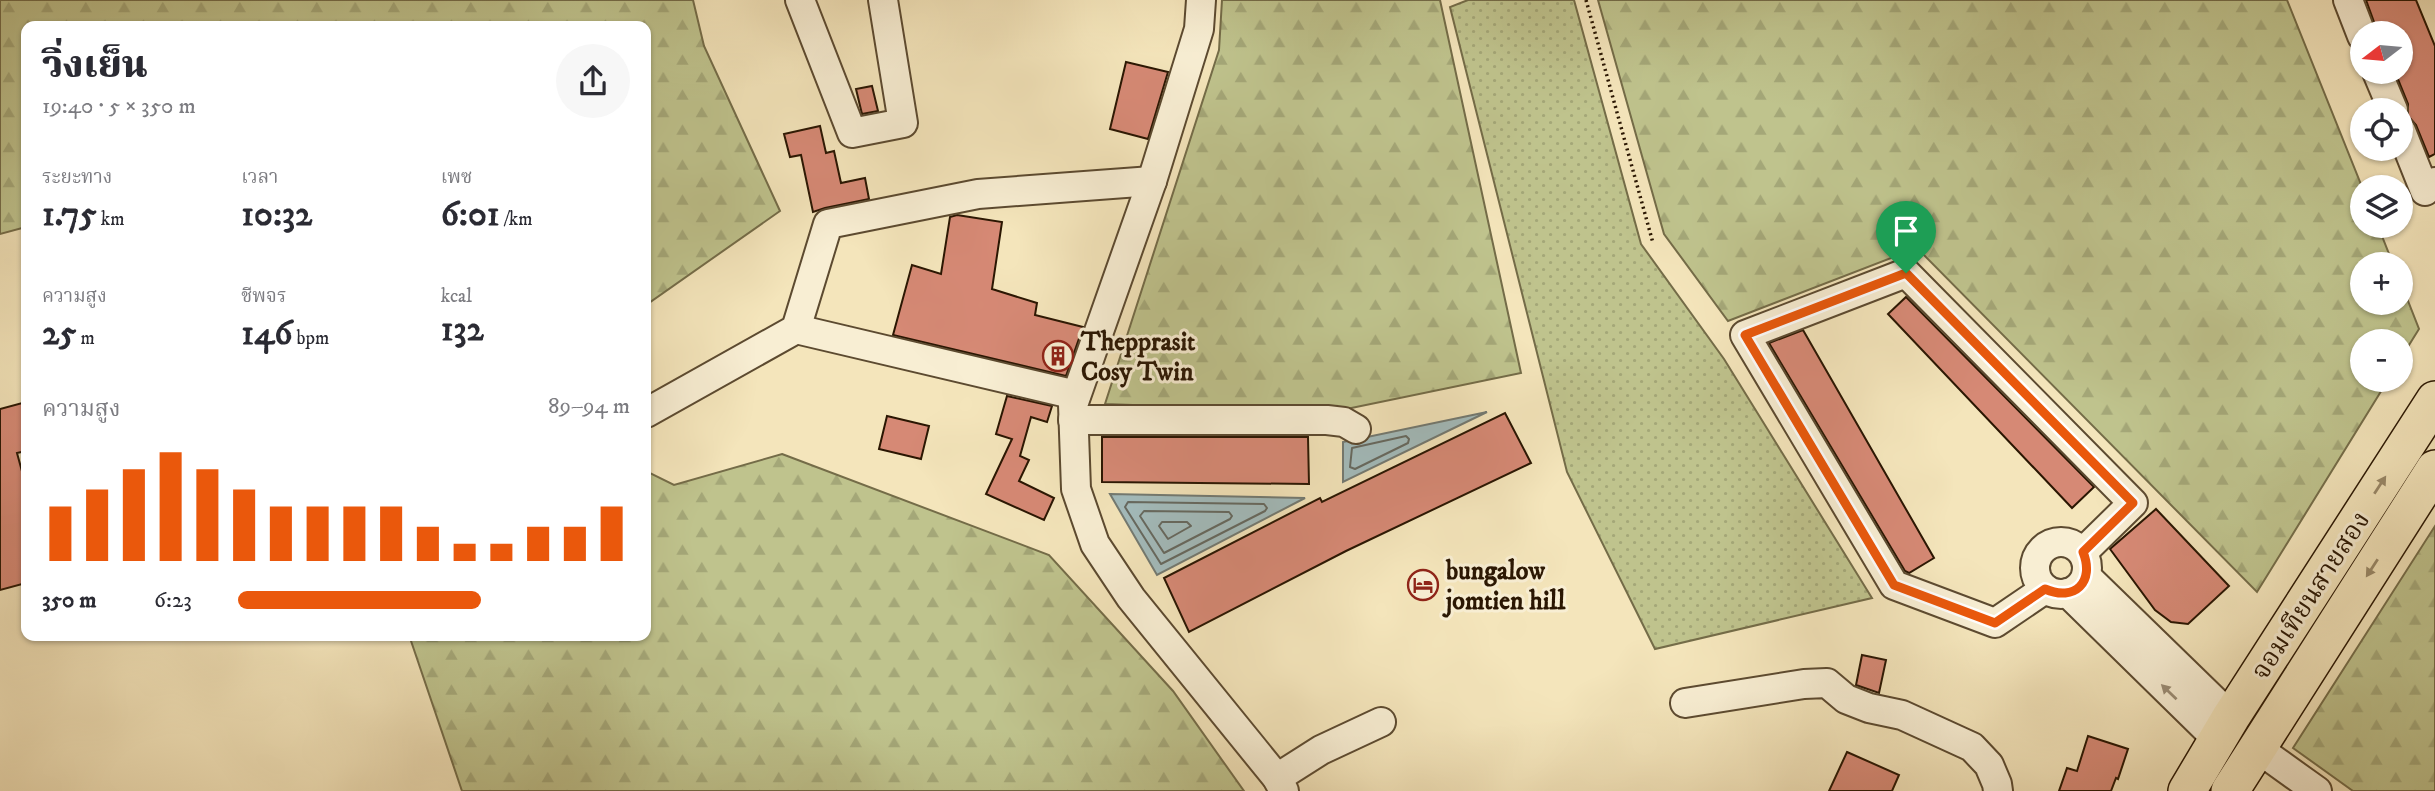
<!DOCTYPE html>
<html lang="th">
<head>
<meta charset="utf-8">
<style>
  :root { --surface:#fff; --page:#f7f7f7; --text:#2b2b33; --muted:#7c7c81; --accent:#ea580c }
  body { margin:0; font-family:"IM FELL DW Pica","Noto Serif Thai",serif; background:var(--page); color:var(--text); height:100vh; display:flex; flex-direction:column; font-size:26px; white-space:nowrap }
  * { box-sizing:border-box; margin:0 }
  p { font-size:23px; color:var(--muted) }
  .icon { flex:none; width:38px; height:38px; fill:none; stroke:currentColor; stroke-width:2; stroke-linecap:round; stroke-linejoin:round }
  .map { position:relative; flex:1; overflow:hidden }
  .details { position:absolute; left:21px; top:21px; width:630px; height:620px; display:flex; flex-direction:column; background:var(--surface); border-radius:14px; box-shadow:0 2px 5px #0004 }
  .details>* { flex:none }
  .needle { width:46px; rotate:254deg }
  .controls { position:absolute; left:2350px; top:21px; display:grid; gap:14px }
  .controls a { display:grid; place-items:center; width:63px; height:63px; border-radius:50%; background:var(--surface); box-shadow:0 2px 5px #0004; font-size:35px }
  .pin { position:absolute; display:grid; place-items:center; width:60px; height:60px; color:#fff; margin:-72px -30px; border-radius:50% 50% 50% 0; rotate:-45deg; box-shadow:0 0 7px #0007 }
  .pin .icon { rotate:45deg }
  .round { display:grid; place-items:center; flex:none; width:74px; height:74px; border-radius:37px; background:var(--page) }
  .summary { display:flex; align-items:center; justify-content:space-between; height:119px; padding:0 21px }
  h1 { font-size:38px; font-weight:800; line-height:52px }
  .figures { display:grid; grid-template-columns:repeat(3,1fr); gap:10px; height:119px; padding:7px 21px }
  .figures div { display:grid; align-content:center }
  .figures b { font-size:35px; font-weight:800 }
  .figures small { font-size:19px; font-weight:400 }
  .figures p { font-size:19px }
  .chart { height:196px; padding:14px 21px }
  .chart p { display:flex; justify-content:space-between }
  .chart svg { width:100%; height:126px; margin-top:7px; stroke:var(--accent); stroke-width:6 }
  ul { padding:0 21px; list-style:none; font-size:23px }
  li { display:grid; grid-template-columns:112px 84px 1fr; align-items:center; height:52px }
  li i { height:18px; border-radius:9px; background:var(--accent) }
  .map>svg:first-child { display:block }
  .grass { fill:url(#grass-dots); stroke:#746c48; stroke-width:2 }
  .forest { fill:url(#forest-firs); stroke:#746c48; stroke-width:2 }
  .water { fill:#a3bcbd; stroke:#737a72; stroke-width:2 }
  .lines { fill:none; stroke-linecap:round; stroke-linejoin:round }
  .shore { stroke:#666960; stroke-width:2 }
  .building { fill:#d68975; stroke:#2a1602; stroke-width:2 }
  .minor-casing { stroke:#5c4a30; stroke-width:32 }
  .major-casing { stroke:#2a1602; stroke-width:40 }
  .path { stroke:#2a1602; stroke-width:3.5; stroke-dasharray:2 3.5; stroke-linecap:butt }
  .minor { stroke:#f8eed3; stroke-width:28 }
  .major { stroke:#f4e5bb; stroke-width:37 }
  .oneway { fill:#998868 }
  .oneway2 { fill:#9b8d75 }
  .route-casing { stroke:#fff; stroke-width:14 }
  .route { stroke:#ea580c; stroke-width:9 }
  .labels { text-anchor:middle; stroke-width:6; stroke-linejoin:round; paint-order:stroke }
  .poi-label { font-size:26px; font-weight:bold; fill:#2a1602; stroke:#f8eed3; text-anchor:start }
  .street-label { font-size:26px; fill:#2a1602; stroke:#f8eed3 }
</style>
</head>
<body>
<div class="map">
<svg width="2435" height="791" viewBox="0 0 2435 791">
  <defs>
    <pattern id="grass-dots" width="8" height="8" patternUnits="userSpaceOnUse" patternTransform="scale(1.75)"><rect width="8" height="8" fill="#bfc38d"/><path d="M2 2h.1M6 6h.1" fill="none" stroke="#a4a778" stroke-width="1.8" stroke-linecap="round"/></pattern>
    <pattern id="forest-firs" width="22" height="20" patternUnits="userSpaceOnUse" patternTransform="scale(1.75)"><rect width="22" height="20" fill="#bfc38d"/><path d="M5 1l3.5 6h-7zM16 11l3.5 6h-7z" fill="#a4a778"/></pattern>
  </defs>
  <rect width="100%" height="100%" fill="#f4e5bb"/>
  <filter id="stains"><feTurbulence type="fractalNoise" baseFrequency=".00286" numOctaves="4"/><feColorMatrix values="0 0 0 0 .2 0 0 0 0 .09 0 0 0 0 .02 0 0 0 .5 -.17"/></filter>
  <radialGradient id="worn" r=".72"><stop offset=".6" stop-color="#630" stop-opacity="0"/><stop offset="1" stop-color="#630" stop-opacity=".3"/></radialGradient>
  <path class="grass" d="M1468,0h106l67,244 83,115 148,239 -217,51 -88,-177 -117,-465z"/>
  <g class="forest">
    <path d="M0,0h693l11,46 76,165 -134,94v-279h-620v201l-26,7z"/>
    <path d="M1222,0h218l81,373 -189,39 -227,-8 114,-354z"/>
    <path d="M1598,0h689l75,187v39h16l15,38h-31v39h39v-20l18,46 -18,29v-17h-39v39h26l-131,212 -340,-344 -189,73 -64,-87z"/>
    <path d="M782,454l267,101 124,136 71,100h-782l-53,-156h237v-164l28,14z"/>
    <path d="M2435,526v265h-82l-60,-43z"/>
  </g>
  <g class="water">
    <path d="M1487,412l-144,70v-40z"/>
    <path d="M1110,494l195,4 -148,77z"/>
  </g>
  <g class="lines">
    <g class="shore">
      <path d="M1406,436l3,3 -1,4 -53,26 -5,-2 2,-19z"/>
      <path d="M1128,502l136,2 3,4 -2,3 -104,53 -36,-57z"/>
      <path d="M1144,511l85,1 3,4 -2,3 -66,34 -24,-37z"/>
      <path d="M1162,522h25l4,4 -23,13 -9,-13z"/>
    </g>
  </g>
  <g class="building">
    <path d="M2366,0h50l19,46v108l-6,3 -13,-32 -8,-9v-12l-13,-32h6v-39h-23z"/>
    <path d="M1126,62l42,10 -20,67 -38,-10z"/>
    <path d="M872,86l6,25 -16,3 -6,-25z"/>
    <path d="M820,126l6,27 8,-2 7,32 24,-5 4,21 -44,9 -12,4 -12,-57 -11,2 -6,-23z"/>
    <path d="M957,215l45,7 -10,67 45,14 -2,12 48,12 -17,49 -173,-41 19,-70 29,9 9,-57z"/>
    <path d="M1906,297l188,190 -22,21 -184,-194z"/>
    <path d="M1803,330l131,228 -25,15 -4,-2 -136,-228z"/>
    <path d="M1007,396l45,10 -5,16 -16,-5 -11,39 9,4 -10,21 35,17 -10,22 -58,-26 26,-55 -16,-5z"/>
    <path d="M26,402v49l-9,2 9,33v97l-26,7v-181z"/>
    <path d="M1505,413l26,50 -185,88 -157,81 -25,-54 156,-80 2,4z"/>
    <path d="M887,416l42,10 -8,33 -42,-10z"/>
    <path d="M1102,437h206l1,47 -207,-2z"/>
    <path d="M2156,509l73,77 -41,38 -17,-2 -16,-12 -45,-61z"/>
    <path d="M1862,655l24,5 -7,33 -23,-8z"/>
    <path d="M2088,736l40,13 -10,30 -2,-1 -5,13h-52l8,-23 10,3z"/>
    <path d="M1847,752l52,23 -7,16h-63z"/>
  </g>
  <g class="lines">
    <g class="minor-casing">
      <g id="minor">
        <path d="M800,0l52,133 51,-10 -20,-123"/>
        <path d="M1201,0l-2,29 -47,152 -79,224 3,84 19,55 36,54 146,180 7,13"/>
        <path d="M2348,0l14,36"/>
        <path d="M2377,72l16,38"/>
        <path d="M2401,131l24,60 10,-9"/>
        <path d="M796,329l280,66"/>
        <path d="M646,413l150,-84 32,-105 150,-30 174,-13"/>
        <path d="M1073,420h254l17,2 12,7"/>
        <circle cx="2061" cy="568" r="26"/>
        <path d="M2087,577l144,140"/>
        <path d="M2045,589l-50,34 -101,-38 -149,-250 161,-62 227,230 -50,49"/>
        <path d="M2068,593l150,147"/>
        <path d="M1685,703l119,-19 23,-1 19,16 23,9 33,7 70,32 17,18 8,19 1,7"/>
        <path d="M2257,748l60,43"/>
        <path d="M1277,778l44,-28 60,-28"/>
      </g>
    </g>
    <g class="major-casing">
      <g id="major">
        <path d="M2187,791l44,-74 204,-317"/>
        <path d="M2230,791l205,-322"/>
      </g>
    </g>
    <path class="path" d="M1586,0l67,243"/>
    <use href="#minor" class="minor"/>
    <use href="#major" class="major"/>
  </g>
  <defs><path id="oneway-solid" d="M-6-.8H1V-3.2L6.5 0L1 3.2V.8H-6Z" transform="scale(1.75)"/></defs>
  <g class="oneway">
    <use href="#oneway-solid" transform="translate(2380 485) rotate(-57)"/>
    <use href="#oneway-solid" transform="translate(2372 568) rotate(123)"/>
  </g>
  <use class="oneway2" href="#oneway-solid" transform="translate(2169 692) rotate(-136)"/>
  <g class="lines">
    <g class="route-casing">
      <path id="route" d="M1906,273l227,230 -50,49c12,30 -8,50 -38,37l-50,34 -101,-38 -149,-250z"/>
    </g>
    <use href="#route" class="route"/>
  </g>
  <defs>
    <g id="building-ring" transform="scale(1.575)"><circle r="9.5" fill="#f8eed3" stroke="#8f2418" stroke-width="1.5"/><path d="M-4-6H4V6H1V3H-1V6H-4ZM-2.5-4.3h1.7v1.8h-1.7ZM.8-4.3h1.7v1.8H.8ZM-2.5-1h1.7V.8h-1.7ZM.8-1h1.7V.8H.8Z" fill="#8f2418"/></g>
    <g id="hotel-ring" transform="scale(1.575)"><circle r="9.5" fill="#f8eed3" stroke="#8f2418" stroke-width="1.5"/><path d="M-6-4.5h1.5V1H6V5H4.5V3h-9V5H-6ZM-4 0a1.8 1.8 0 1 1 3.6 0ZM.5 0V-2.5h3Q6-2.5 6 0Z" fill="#8f2418"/></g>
  </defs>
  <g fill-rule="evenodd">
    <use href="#building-ring" x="1058" y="356"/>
    <use href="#hotel-ring" x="1423" y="585"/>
  </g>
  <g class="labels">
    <g class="poi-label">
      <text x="1081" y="350">Thepprasit<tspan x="1081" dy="30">Cosy Twin</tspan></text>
      <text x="1446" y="579">bungalow<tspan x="1446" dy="30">jomtien hill</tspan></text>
    </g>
    <g class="street-label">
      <text transform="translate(2310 595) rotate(-57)" y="9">จอมเทียนสายสอง</text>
    </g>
  </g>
  <rect width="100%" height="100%" filter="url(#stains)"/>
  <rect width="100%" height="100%" fill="url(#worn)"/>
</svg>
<div class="controls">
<a><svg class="needle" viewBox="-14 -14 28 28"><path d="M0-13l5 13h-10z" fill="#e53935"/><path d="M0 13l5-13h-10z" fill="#7c7c81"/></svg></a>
<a><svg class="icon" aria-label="locate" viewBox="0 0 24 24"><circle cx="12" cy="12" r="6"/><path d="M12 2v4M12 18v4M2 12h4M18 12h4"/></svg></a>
<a><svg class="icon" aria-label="layers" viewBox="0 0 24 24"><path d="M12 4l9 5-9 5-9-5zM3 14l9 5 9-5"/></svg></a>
<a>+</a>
<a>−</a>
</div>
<div class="pin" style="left:1906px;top:273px;background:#1e9e55"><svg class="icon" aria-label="arrive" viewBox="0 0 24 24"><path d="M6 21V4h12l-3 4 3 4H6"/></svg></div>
<section class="details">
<div class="summary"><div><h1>วิ่งเย็น</h1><p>19:40 · 5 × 350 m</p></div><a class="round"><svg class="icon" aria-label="share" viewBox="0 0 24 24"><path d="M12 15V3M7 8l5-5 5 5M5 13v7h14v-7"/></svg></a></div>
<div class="figures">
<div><p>ระยะทาง</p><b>1.75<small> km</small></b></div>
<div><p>เวลา</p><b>10:32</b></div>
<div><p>เพซ</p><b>6:01<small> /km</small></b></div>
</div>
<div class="figures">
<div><p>ความสูง</p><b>25<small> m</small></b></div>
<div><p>ชีพจร</p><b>146<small> bpm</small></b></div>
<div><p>kcal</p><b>132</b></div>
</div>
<div class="chart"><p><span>ความสูง</span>89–94 m</p>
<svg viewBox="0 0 160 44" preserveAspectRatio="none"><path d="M5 44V25M15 44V19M25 44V12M35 44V6M45 44V12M55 44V19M65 44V25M75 44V25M85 44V25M95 44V25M105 44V32M115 44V38M125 44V38M135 44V32M145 44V32M155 44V25"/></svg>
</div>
<ul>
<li><b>350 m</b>6:23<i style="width:62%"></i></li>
</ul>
</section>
</div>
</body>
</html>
